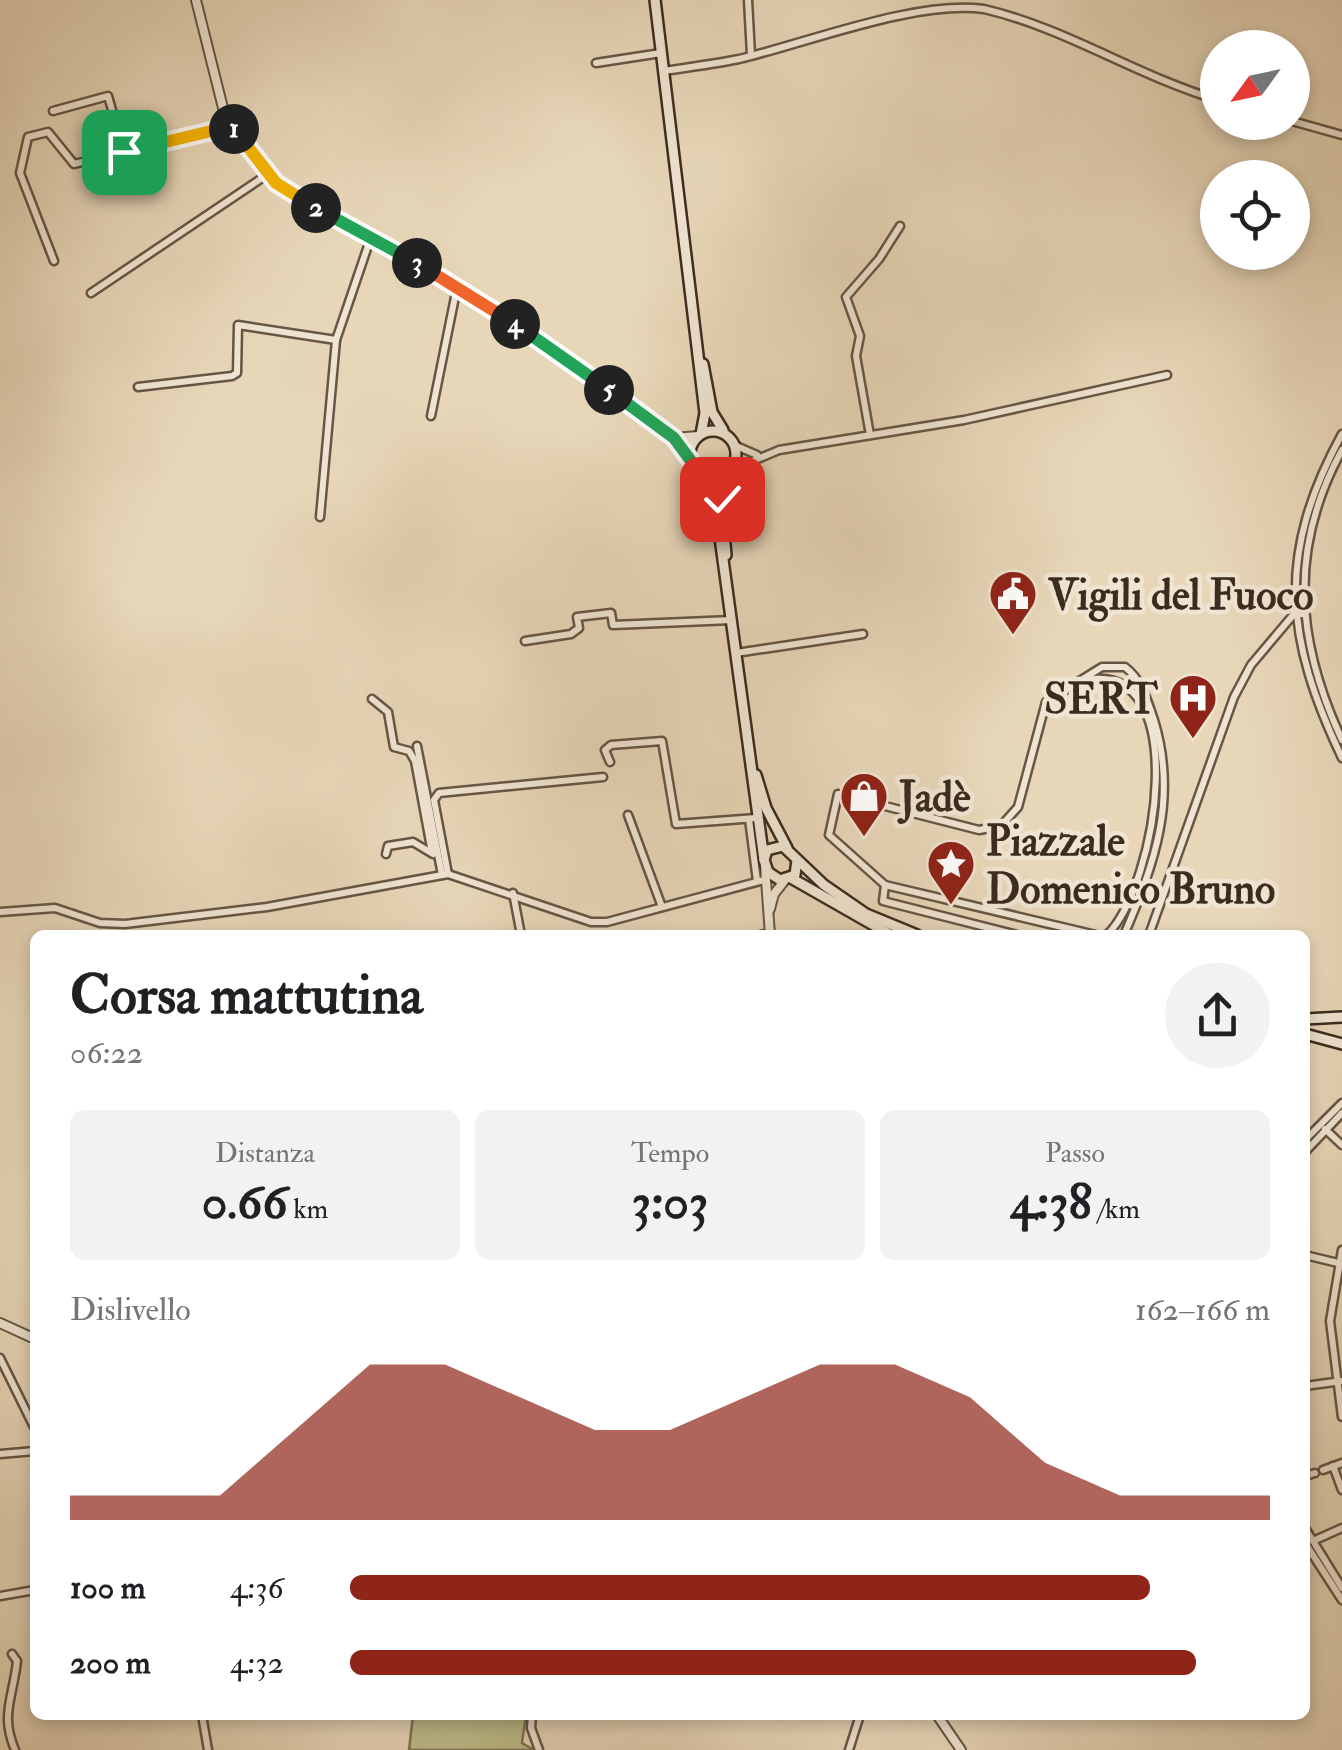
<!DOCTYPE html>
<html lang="it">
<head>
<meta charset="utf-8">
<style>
  :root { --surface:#fff; --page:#f2f2f2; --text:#202124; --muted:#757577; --accent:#8f2418 }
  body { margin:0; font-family:"IM FELL Double Pica",serif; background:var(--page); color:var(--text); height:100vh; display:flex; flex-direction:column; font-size:38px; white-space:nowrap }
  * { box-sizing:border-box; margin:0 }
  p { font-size:32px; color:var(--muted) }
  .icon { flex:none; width:55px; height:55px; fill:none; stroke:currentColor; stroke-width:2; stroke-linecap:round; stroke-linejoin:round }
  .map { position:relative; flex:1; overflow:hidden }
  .side { position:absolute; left:30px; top:930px; width:1280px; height:790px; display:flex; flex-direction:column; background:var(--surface); border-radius:15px; box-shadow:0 5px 15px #0003 }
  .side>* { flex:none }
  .needle { width:65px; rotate:237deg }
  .tools { position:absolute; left:1200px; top:30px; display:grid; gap:20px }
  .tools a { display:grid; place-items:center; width:110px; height:110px; border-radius:50%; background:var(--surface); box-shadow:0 5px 15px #0003; font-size:50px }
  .pin { position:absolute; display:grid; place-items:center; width:85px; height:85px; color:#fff; margin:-42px; border-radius:20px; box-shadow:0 5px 15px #0006 }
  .km { position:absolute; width:50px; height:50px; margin:-25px; border-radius:50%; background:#222; color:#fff; font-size:28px; line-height:50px; text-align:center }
  .round { display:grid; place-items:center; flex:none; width:105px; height:105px; border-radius:52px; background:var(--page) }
  .headline { display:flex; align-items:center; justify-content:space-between; height:170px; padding:0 40px }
  h1 { font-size:55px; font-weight:700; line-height:75px }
  .figures { display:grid; grid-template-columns:repeat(3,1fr); gap:15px; height:170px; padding:10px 40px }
  .figures div { display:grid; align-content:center; border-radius:15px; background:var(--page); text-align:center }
  .figures b { font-size:50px; font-weight:700 }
  .figures small { font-size:28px; font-weight:400 }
  .figures p { font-size:28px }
  .chart { height:280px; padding:20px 40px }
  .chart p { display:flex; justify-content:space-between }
  .chart svg { width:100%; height:180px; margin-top:10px; fill:var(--accent); opacity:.7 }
  ul { padding:0 40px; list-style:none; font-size:32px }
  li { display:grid; grid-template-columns:160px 120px 1fr; align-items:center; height:75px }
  li i { height:25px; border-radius:12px; background:var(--accent) }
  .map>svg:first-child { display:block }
  .pitch { fill:#bdbc8a; stroke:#7c7454; stroke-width:2.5 }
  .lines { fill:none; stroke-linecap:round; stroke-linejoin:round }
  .minor-casing { stroke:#675645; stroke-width:11 }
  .tertiary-casing { stroke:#675645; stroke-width:12 }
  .secondary-casing { stroke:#3c2c1f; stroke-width:14 }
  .minor { stroke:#efe4d1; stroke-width:6 }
  .tertiary { stroke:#efe4d1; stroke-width:8 }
  .secondary { stroke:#efe4d1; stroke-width:9 }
  .split-1-casing { stroke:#fff; stroke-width:20 }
  .split-2-casing { stroke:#fff; stroke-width:20 }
  .split-3-casing { stroke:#fff; stroke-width:20 }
  .split-4-casing { stroke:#fff; stroke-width:20 }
  .split-5-casing { stroke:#fff; stroke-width:20 }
  .split-6-casing { stroke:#fff; stroke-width:20 }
  .split-7-casing { stroke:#fff; stroke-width:20 }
  .split-1 { stroke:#f5b400; stroke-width:12 }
  .split-2 { stroke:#f5b400; stroke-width:12 }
  .split-3 { stroke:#22a559; stroke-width:12 }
  .split-4 { stroke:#f0652b; stroke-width:12 }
  .split-5 { stroke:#22a559; stroke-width:12 }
  .split-6 { stroke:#22a559; stroke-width:12 }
  .split-7 { stroke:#f0652b; stroke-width:12 }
  .labels { text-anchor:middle; stroke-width:9; stroke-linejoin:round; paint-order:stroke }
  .poi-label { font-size:42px; font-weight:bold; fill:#3c2c1f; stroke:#efe4d1; text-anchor:start }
</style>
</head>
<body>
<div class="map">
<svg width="1342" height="1750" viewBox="0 0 1342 1750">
  <rect width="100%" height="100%" fill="#e7d6b8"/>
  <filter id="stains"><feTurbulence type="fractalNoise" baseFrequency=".002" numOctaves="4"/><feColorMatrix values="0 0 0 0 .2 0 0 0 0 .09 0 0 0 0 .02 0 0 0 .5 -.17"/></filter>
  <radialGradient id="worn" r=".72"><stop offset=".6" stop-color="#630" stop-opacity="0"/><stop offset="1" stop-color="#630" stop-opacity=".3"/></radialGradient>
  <path class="pitch" d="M413,1715h113l-4,28 12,7h-125z"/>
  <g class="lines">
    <g class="minor-casing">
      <g id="minor">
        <path d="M748,0l3,55"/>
        <path d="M596,63l65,-10"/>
        <path d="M664,71c25,-4 51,-7 75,-12 68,-16 176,-59 245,-50 82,19 153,67 234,91"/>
        <path d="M53,111l55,-15 16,56"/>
        <path d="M1292,121l50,14"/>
        <path d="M54,261l-34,-88 8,-36 20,-5 26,32 158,-38"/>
        <path d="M91,293l177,-119"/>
        <path d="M138,387l94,-11 5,-3 1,-48 98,15 35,-103"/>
        <path d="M431,416l26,-129"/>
        <path d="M1342,434c-66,121 -57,204 0,324"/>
        <path d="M870,435l-14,-79 4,-20 -14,-39 33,-38 21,-33"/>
        <path d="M734,445l23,10"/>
        <path d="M1342,450c-54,99 -46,191 0,290"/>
        <path d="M729,471l50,-21 185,-30 203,-45"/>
        <path d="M320,517l16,-177"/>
        <path d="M525,641l46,-7 8,-6 -2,-11 34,-4 2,12 119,-5"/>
        <path d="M736,653l127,-19"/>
        <path d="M1086,680c107,-20 72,204 21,255"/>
        <path d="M372,699l16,13 6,35 15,4 6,10 17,92"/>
        <path d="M417,746l25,129"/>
        <path d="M610,762l-5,-12 6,-5 51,-4 14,83 80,-6"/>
        <path d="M628,815l34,92"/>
        <path d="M749,819l8,62"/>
        <path d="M386,854l2,-8 25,-4 20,12"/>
        <path d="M448,874l-14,-74 5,-7 164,-16"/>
        <path d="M885,885l-2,16 134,34"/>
        <path d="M513,893l8,42"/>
        <path d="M0,912l55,-4 45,15 25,1 142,-17 181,-33 143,48h16l157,-42"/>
        <path d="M760,935l9,-2"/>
        <path d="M1096,935l-211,-50 -56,-50 9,-41 141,36 22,-4 17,-19 28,-105 56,-35h23c17,13 22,33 29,53 24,78 1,143 -30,215"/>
        <path d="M1149,935l85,-238 17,-32 43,-51h9"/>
        <path d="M1325,1129l17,16"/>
        <path d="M1305,1140l37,-37"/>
        <path d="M1305,1152l37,-39"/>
        <path d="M1342,1250l-12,71 12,96"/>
        <path d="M1305,1255l33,8"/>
        <path d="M0,1358l35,71"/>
        <path d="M1305,1386l37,-5"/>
        <path d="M0,1454l35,-3"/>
        <path d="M1333,1466l9,24"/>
        <path d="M1323,1470l19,-7"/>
        <path d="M1305,1476l10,-3"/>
        <path d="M1305,1528l37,60"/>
        <path d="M1313,1541l29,-13"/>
        <path d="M1305,1543l37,57"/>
        <path d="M0,1596l35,-6"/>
        <path d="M12,1654l5,7c-4,37 -17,54 -2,89"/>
        <path d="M202,1715l6,35"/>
        <path d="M532,1715l-1,13 8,22"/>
        <path d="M849,1750l11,-35"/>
      </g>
    </g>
    <g class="tertiary-casing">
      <g id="tertiary">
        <path d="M196,0l28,112 52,71 217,126 181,129 18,20"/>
        <path d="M674,438l24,-2"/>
        <path d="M765,866l5,69"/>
        <path d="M770,909l4,-15 11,-14"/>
        <path d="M0,1323l35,16"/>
        <path d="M937,1715l24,35"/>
      </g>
    </g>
    <g class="secondary-casing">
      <g id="secondary">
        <path d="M655,0l50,413 -4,21"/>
        <path d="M703,364l9,48 11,18"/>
        <circle cx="713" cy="454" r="23"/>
        <path d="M703,478l12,23 49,359"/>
        <path d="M726,555l-5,-56 7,-26"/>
        <path d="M756,775l10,33 21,40"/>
        <path d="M797,860l-2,15 -15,5 -12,-8 -4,-12 3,-10 16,-4 41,39 42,29 51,21"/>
        <path d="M791,878l100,57"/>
        <path d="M1305,1019l37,-2"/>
        <path d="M1305,1034l37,10"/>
      </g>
    </g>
    <use href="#minor" class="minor"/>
    <use href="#tertiary" class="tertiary"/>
    <use href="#secondary" class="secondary"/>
  </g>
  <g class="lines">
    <g class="split-1-casing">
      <path id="split-1" d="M124,152l108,-26 2,3"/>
    </g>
    <g class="split-2-casing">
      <path id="split-2" d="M234,129l42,54 40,25"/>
    </g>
    <g class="split-3-casing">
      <path id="split-3" d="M316,208l101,55"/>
    </g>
    <g class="split-4-casing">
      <path id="split-4" d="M417,263l98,61"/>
    </g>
    <g class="split-5-casing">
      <path id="split-5" d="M515,324l94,66"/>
    </g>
    <g class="split-6-casing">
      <path id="split-6" d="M609,390l65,48 20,27"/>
    </g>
    <g class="split-7-casing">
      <path id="split-7" d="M694,465c8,17 19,18 34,8l-6,26"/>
    </g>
    <use href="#split-1" class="split-1"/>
    <use href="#split-2" class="split-2"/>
    <use href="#split-3" class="split-3"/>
    <use href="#split-4" class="split-4"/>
    <use href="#split-5" class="split-5"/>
    <use href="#split-6" class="split-6"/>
    <use href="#split-7" class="split-7"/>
  </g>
  <defs>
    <g id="civic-pin" transform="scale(2.5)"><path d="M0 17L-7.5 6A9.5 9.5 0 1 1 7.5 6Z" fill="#8f2418" stroke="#efe4d1"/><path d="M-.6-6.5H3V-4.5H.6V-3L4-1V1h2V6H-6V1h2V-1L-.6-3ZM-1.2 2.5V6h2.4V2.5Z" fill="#fff"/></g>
    <g id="hospital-pin" transform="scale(2.5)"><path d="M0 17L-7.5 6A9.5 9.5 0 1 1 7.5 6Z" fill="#8f2418" stroke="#efe4d1"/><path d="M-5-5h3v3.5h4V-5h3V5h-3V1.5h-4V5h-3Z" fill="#fff"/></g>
    <g id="shop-pin" transform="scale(2.5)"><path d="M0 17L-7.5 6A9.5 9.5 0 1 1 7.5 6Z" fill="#8f2418" stroke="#efe4d1"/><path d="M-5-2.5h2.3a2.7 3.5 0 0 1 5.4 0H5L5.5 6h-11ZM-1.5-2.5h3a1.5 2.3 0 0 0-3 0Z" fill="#fff"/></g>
    <g id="sight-pin" transform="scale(2.5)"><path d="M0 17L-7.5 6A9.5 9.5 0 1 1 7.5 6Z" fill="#8f2418" stroke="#efe4d1"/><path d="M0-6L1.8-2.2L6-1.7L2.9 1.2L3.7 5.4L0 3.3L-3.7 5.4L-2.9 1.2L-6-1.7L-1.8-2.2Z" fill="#fff"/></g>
  </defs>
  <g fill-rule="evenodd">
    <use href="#civic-pin" x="1013" y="594"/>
    <use href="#hospital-pin" x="1193" y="698"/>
    <use href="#shop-pin" x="864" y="796"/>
    <use href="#sight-pin" x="951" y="864"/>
  </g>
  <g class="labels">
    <g class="poi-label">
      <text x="1048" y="609">Vigili del Fuoco</text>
      <text x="1158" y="713" text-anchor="end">SERT</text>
      <text x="899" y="811">Jadè</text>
      <text x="986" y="855">Piazzale<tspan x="986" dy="48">Domenico Bruno</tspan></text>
    </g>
  </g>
  <rect width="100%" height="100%" filter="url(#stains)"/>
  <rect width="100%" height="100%" fill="url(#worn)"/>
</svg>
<div class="tools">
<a><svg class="needle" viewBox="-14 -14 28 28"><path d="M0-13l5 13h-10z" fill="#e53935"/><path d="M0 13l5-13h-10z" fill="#757577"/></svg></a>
<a><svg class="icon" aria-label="locate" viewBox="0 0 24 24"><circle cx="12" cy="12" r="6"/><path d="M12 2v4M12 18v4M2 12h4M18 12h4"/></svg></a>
</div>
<div class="pin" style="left:124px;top:152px;background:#1e9e55"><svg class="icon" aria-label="arrive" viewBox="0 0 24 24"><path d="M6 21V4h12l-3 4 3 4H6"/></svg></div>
<div class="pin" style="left:722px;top:499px;background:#d93025"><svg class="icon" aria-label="check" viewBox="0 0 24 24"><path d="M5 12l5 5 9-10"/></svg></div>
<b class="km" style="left:234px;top:129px">1</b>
<b class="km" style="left:316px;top:208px">2</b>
<b class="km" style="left:417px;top:263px">3</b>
<b class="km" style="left:515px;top:324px">4</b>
<b class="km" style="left:609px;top:390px">5</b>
<section class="side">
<div class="headline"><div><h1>Corsa mattutina</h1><p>06:22</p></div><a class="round"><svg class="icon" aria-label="share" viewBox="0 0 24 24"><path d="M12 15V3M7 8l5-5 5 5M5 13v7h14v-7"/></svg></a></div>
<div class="figures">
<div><p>Distanza</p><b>0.66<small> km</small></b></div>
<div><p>Tempo</p><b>3:03</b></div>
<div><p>Passo</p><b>4:38<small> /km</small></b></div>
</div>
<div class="chart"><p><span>Dislivello</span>162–166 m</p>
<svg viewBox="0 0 160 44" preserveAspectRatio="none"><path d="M0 44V38L10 38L20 38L30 22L40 6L50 6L60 14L70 22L80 22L90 14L100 6L110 6L120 14L130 30L140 38L150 38L160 38V44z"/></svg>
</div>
<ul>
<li><b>100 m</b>4:36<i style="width:87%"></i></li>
<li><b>200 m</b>4:32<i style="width:92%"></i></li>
</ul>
</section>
</div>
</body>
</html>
